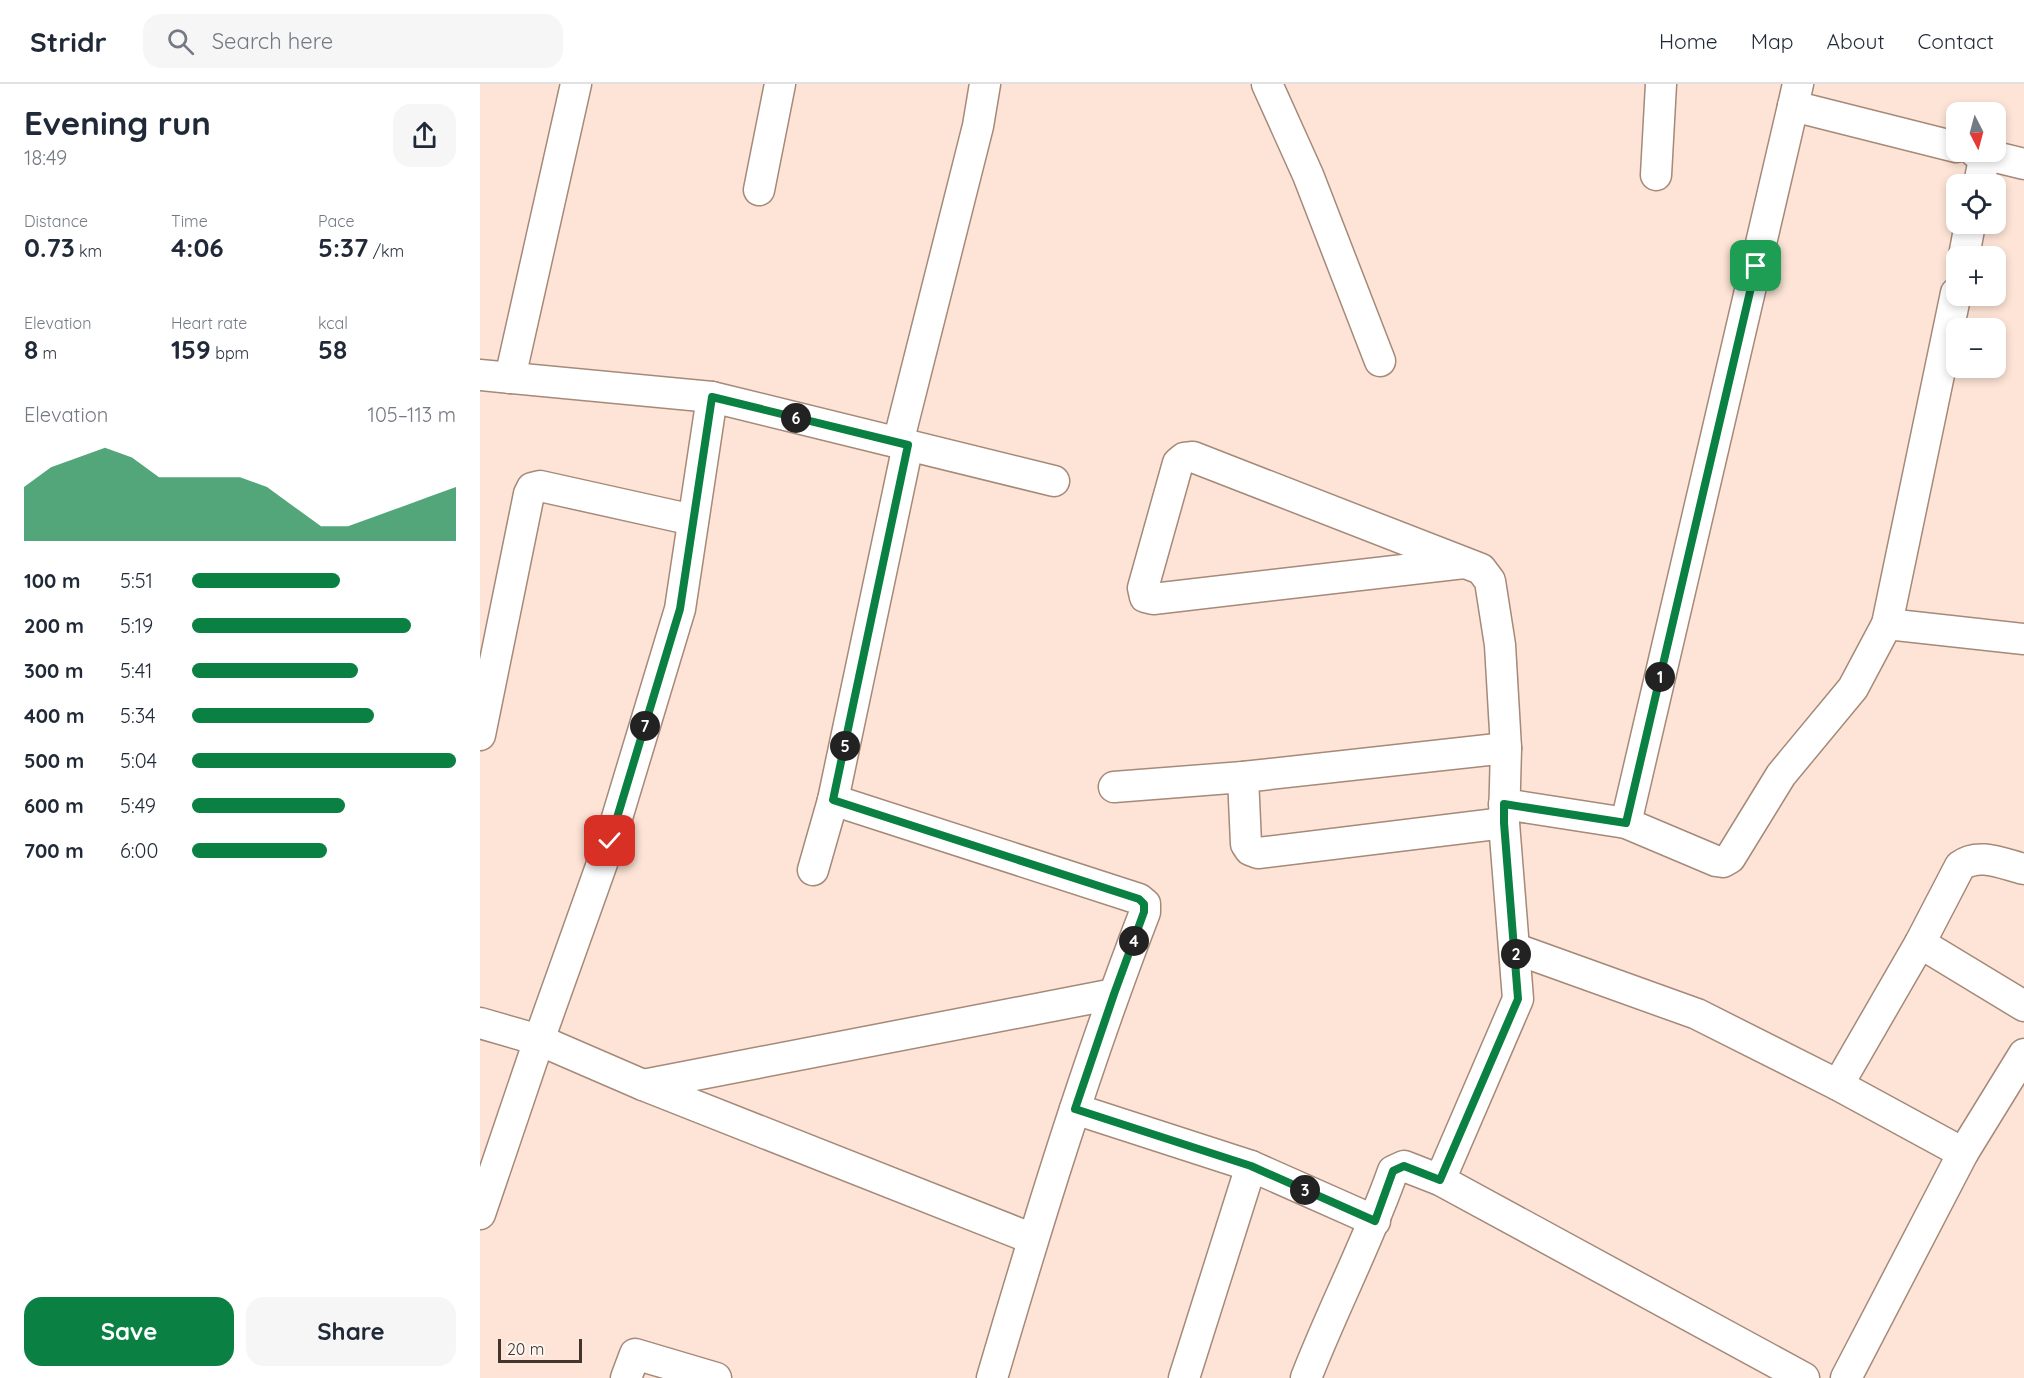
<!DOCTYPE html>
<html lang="en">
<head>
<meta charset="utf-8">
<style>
  :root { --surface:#fff; --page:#f6f6f7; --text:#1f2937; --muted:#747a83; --line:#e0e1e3; --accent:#0b8043 }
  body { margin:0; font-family:Quicksand,sans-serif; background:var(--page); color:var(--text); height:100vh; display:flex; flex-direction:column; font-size:22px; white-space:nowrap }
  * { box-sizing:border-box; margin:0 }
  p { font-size:20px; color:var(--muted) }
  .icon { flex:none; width:33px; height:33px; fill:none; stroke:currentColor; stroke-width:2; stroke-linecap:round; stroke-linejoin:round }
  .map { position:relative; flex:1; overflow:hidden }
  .panel { display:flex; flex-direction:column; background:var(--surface); width:480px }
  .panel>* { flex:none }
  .needle { width:39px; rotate:174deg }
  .buttons { position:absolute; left:1466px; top:18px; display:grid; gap:12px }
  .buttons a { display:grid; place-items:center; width:60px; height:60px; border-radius:12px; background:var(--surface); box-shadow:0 3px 9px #0003; font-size:30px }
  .scale { position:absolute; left:18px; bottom:15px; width:84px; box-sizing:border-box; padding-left:6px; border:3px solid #41352e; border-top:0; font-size:16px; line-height:21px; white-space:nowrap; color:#41352e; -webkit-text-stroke:4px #fcf5f2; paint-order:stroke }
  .pin { position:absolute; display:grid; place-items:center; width:51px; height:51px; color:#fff; margin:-26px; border-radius:12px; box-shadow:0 3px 9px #0006 }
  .km { position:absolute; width:30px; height:30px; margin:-15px; border-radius:50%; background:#222; color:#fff; font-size:16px; line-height:30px; text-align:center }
  .round { display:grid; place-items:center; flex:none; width:63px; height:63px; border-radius:18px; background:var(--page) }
  .head { display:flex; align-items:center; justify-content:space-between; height:102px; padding:0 24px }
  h1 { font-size:33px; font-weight:700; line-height:45px }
  .stats { display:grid; grid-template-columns:repeat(3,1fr); gap:9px; height:102px; padding:6px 24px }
  .stats div { display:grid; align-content:center }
  .stats b { font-size:26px; font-weight:700 }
  .stats small { font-size:16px; font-weight:400 }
  .stats p { font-size:16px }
  .chart { height:168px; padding:12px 24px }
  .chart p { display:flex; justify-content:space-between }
  .chart svg { width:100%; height:108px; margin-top:6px; fill:var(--accent); opacity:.7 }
  .button { display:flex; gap:12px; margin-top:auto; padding:12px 24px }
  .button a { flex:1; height:69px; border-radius:18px; background:var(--accent); color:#fff; font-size:24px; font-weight:700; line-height:69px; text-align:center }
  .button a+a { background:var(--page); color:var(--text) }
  ul { padding:0 24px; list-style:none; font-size:20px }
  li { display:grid; grid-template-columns:96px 72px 1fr; align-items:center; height:45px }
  li i { height:15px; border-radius:8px; background:var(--accent) }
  header { display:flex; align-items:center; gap:36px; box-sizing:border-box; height:84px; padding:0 30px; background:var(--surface); border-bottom:2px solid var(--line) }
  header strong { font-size:28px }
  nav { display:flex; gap:33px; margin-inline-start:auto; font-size:21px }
  .search { width:420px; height:54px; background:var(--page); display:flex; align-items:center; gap:15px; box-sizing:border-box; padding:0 21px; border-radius:18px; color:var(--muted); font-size:22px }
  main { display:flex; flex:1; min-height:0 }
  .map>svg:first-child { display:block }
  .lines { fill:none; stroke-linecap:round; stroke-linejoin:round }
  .minor-casing { stroke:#a58979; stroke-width:33 }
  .minor { stroke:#fff; stroke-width:30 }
  .route-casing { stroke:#fff; stroke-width:12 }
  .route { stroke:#0b8043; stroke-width:8 }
</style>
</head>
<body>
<header>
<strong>Stridr</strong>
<div class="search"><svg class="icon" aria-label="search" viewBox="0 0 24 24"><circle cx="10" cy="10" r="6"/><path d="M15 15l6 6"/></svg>Search here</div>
<nav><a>Home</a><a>Map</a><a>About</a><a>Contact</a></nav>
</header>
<main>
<section class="panel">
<div class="head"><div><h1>Evening run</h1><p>18:49</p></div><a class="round"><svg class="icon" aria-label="share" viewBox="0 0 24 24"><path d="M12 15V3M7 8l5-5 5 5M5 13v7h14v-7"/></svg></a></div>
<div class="stats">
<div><p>Distance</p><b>0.73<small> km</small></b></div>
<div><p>Time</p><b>4:06</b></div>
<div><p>Pace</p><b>5:37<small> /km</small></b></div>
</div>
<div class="stats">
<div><p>Elevation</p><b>8<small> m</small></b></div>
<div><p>Heart rate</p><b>159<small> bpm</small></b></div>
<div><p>kcal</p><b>58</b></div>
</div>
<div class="chart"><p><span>Elevation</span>105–113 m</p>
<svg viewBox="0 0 160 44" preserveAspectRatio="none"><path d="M0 44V22L10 14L20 10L30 6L40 10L50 18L60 18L70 18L80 18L90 22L100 30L110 38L120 38L130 34L140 30L150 26L160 22V44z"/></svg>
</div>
<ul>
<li><b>100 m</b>5:51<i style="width:56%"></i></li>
<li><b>200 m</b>5:19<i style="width:83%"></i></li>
<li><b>300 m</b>5:41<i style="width:63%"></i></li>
<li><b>400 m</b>5:34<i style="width:69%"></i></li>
<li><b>500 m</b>5:04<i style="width:100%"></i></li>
<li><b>600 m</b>5:49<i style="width:58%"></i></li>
<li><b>700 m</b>6:00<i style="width:51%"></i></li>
</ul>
<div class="button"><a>Save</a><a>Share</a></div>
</section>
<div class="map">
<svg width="1544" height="1294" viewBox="0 0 1544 1294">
  <rect width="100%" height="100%" fill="#fde4d6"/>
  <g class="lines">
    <g class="minor-casing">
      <g id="minor">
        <path d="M787,0l41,91 72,186"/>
        <path d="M1318,0l-5,22 163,41"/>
        <path d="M1495,68l49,12"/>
        <path d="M1176,91l5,-91"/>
        <path d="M1499,100l6,-30"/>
        <path d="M279,106l21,-106"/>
        <path d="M1484,172l6,-32"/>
        <path d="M0,291l232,22 342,84"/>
        <path d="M30,294l66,-294"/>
        <path d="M418,359l80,-317 7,-42"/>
        <path d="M984,479l-311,36 -8,-2 -2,-9 35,-125 6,-5 9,-1 288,112 9,12 10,64 6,103"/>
        <path d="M1407,540l137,15"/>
        <path d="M0,651l49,-241 3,-6 8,-2 153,34"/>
        <path d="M763,693l3,67 4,6 8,3 246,-30 14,176 -78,181"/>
        <path d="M634,703l129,-10 263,-29 -2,74"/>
        <path d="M353,716l306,99 6,5v8c-59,153 -107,309 -153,466"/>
        <path d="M1024,720l122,19 90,38 7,1 7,-4 51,-83 72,-87 34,-64 69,-331"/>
        <path d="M1146,739l167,-717"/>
        <path d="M333,786l20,-70 75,-355"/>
        <path d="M1440,859l104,63"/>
        <path d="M1036,865l181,65 141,71 125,68"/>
        <path d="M0,939l59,17 104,45 390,154"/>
        <path d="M163,1001l471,-91"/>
        <path d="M1358,1001l82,-142 40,-77c19,-14 43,-2 64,3"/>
        <path d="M595,1025l176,57 124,55"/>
        <path d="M0,1130l59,-174 71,-199 70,-232 32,-212"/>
        <path d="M146,1294l9,-24 81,24"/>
        <path d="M704,1294l67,-212"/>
        <path d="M826,1294c27,-70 62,-136 87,-207l11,-5 36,14 364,198"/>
        <path d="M1366,1294l117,-225 61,-99"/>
      </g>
    </g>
    <use href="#minor" class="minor"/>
  </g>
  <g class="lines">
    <g class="route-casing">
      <path id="route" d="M130,757l70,-232 32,-212 196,48 -75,355 306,99 5,5v8l-30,82 -39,115 176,57 124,55 18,-50 11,-5 36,14 78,-181 -14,-176v-19l122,19 130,-557"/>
    </g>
    <use href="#route" class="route"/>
  </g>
</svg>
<div class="buttons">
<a><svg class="needle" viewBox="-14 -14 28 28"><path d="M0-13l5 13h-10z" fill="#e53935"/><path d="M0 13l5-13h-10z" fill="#747a83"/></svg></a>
<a><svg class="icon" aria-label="locate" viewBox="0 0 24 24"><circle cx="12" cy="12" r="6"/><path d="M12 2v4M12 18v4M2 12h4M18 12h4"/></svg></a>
<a>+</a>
<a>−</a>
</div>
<div class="scale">20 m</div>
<div class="pin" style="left:1276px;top:182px;background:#1e9e55"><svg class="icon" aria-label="arrive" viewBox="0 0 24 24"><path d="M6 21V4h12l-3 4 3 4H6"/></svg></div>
<div class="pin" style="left:130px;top:757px;background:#d93025"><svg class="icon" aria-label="check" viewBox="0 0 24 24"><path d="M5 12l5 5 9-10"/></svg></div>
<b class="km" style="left:1180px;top:593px">1</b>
<b class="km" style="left:1036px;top:870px">2</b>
<b class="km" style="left:825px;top:1106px">3</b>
<b class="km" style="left:654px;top:857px">4</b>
<b class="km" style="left:365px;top:662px">5</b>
<b class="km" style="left:316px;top:334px">6</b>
<b class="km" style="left:165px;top:642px">7</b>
</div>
</main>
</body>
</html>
